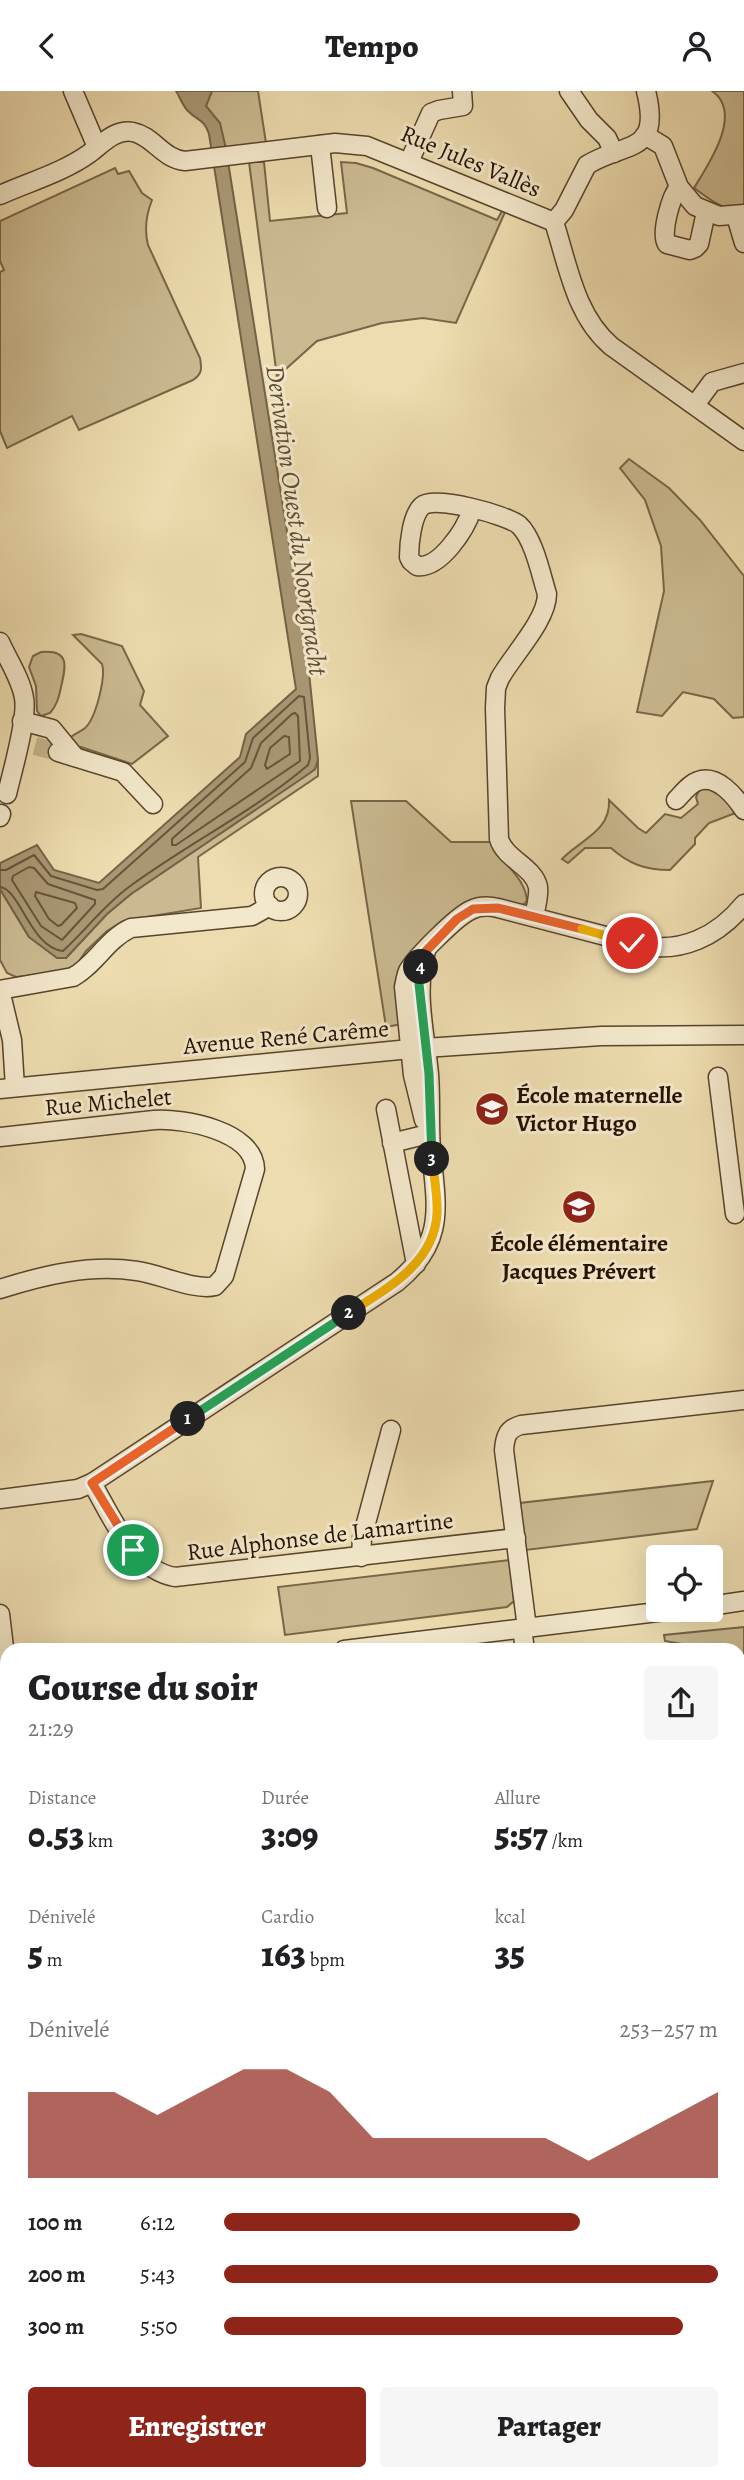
<!DOCTYPE html>
<html lang="fr">
<head>
<meta charset="utf-8">
<style>
  :root { --surface:#fff; --page:#f6f6f6; --text:#202124; --muted:#757577; --accent:#8f2418 }
  body { margin:0; font-family:Alegreya,serif; background:var(--page); color:var(--text); height:100vh; display:flex; flex-direction:column; font-size:26px; white-space:nowrap }
  * { box-sizing:border-box; margin:0 }
  p { font-size:23px; color:var(--muted) }
  .icon { flex:none; width:38px; height:38px; fill:none; stroke:currentColor; stroke-width:2; stroke-linecap:round; stroke-linejoin:round }
  .map { position:relative; flex:1; overflow:hidden }
  .panel { position:absolute; left:0px; top:1552px; width:746px; height:838px; display:flex; flex-direction:column; background:var(--surface); border-radius:21px 21px 0 0; box-shadow:0 7px 28px #0002 }
  .panel>* { flex:none }
  .controls { position:absolute; left:646px; top:1454px; display:grid; gap:14px }
  .controls a { display:grid; place-items:center; width:77px; height:77px; border-radius:7px; background:var(--surface); box-shadow:0 7px 28px #0002; font-size:35px }
  .pin { position:absolute; display:grid; place-items:center; width:60px; height:60px; color:#fff; margin:-30px; border:4px solid #fff; border-radius:50%; box-shadow:0 2px 7px #0007 }
  .km { position:absolute; width:35px; height:35px; margin:-18px; border-radius:50%; background:#222; color:#fff; font-size:19px; line-height:35px; text-align:center }
  .round { display:grid; place-items:center; flex:none; width:74px; height:74px; border-radius:7px; background:var(--page) }
  .headline { display:flex; align-items:center; justify-content:space-between; height:119px; padding:0 28px }
  h1 { font-size:38px; font-weight:800; line-height:52px }
  .figures { display:grid; grid-template-columns:repeat(3,1fr); gap:10px; height:119px; padding:7px 28px }
  .figures div { display:grid; align-content:center }
  .figures b { font-size:35px; font-weight:800 }
  .figures small { font-size:19px; font-weight:400 }
  .figures p { font-size:19px }
  .chart { height:196px; padding:14px 28px }
  .chart p { display:flex; justify-content:space-between }
  .chart svg { width:100%; height:126px; margin-top:7px; fill:var(--accent); opacity:.7 }
  .action { display:flex; gap:14px; margin-top:auto; padding:14px 28px }
  .action a { flex:1; height:80px; border-radius:7px; background:var(--accent); color:#fff; font-size:28px; font-weight:800; line-height:80px; text-align:center }
  .action a+a { background:var(--page); color:var(--text) }
  ul { padding:0 28px; list-style:none; font-size:23px }
  li { display:grid; grid-template-columns:112px 84px 1fr; align-items:center; height:52px }
  li i { height:18px; border-radius:9px; background:var(--accent) }
  header { display:flex; justify-content:space-between; align-items:center; height:91px; padding:0 28px; background:var(--surface); font-size:32px; font-weight:800 }
  .map>svg:first-child { display:block }
  .green { fill:#cbba91; stroke:#786648; stroke-width:2 }
  .water { fill:#a99774; stroke:#746246; stroke-width:2 }
  .lines { fill:none; stroke-linecap:round; stroke-linejoin:round }
  .shore { stroke:#67543a; stroke-width:2 }
  .minor-tunnel { stroke:#c5b48c; stroke-width:18; stroke-dasharray:18 9; stroke-linecap:butt }
  .minor-casing { stroke:#57442c; stroke-width:21 }
  .minor { stroke:#f3e8cb; stroke-width:18 }
  .split-1-casing { stroke:#fff; stroke-width:14 }
  .split-2-casing { stroke:#fff; stroke-width:14 }
  .split-3-casing { stroke:#fff; stroke-width:14 }
  .split-4-casing { stroke:#fff; stroke-width:14 }
  .split-5-casing { stroke:#fff; stroke-width:14 }
  .split-6-casing { stroke:#fff; stroke-width:14 }
  .split-1 { stroke:#f0652b; stroke-width:9 }
  .split-2 { stroke:#22a559; stroke-width:9 }
  .split-3 { stroke:#f5b400; stroke-width:9 }
  .split-4 { stroke:#22a559; stroke-width:9 }
  .split-5 { stroke:#f0652b; stroke-width:9 }
  .split-6 { stroke:#f5b400; stroke-width:9 }
  .labels { text-anchor:middle; stroke-width:6; stroke-linejoin:round; paint-order:stroke }
  .street-label { font-size:24px; fill:#251200; stroke:#f3e8cb }
  .poi-label { font-size:24px; font-weight:bold; fill:#251200; stroke:#f3e8cb; text-anchor:start }
  .water-label { font-size:26px; font-style:italic; fill:#604e34; stroke:#f3e8cb }
</style>
</head>
<body>
<header><svg class="icon" aria-label="back" viewBox="0 0 24 24"><path d="M15 5l-7 7 7 7"/></svg>Tempo<svg class="icon" aria-label="person" viewBox="0 0 24 24"><circle cx="12" cy="8" r="4"/><path d="M4 21q1-7 8-7t8 7"/></svg></header>
<div class="map">
<svg width="744" height="2389" viewBox="0 0 744 2389">
  <rect width="100%" height="100%" fill="#eddcaf"/>
  <filter id="stains"><feTurbulence type="fractalNoise" baseFrequency=".00286" numOctaves="4"/><feColorMatrix values="0 0 0 0 .2 0 0 0 0 .09 0 0 0 0 .02 0 0 0 .5 -.17"/></filter>
  <radialGradient id="worn" r=".72"><stop offset=".6" stop-color="#630" stop-opacity="0"/><stop offset="1" stop-color="#630" stop-opacity=".3"/></radialGradient>
  <g class="green">
    <path d="M212,0h46l8,52 -40,6 -20,-43z"/>
    <path d="M712,0h32v116c-20,6 -34,-8 -50,-19 14,-23 50,-75 18,-97z"/>
    <path d="M249,71h15l6,59 77,-8 -6,-51 15,1 17,5 124,52 5,-9 3,1 -49,111 -33,-5 -41,5 -65,18 -40,36z"/>
    <path d="M115,77l3,6 11,-3 13,22 10,7c-6,15 -8,29 -4,45l52,113c2,11 2,16 -7,22l-114,50 -7,-14 -65,32 -7,-17v-159l4,-2 -4,-9v-40z"/>
    <path d="M629,368l40,29 31,32 44,56v141l-11,1 -19,-19 -31,-7 -21,24 -25,-4 27,-121 -3,-45 -16,-46 -25,-32z"/>
    <path d="M81,543l41,12 22,45 -4,14 28,31 -36,28 -51,-17 -4,6 -10,-12c5,-7 12,-8 18,-13 11,-10 21,-51 17,-64l-29,-29z"/>
    <path d="M41,561c29,-3 25,14 20,35 -2,10 -4,18 -11,26l-9,3 -4,-5 -1,-25 -7,-19 4,-11z"/>
    <path d="M318,669v16l-120,81 3,51 -78,13 -16,10 -21,20 -9,13 -15,8 -46,5 -9,-4 -7,-13v-71l29,48 37,21 41,-44 24,-20 184,-125z"/>
    <path d="M703,696l16,4 19,21 -29,11 -14,15v6l-25,26c-25,0 -41,-6 -59,-22h-26l-17,15 -6,-4c18,-19 49,-28 47,-59l29,28 8,5 19,-19 16,4 17,-14 -2,-7 4,-9z"/>
    <path d="M351,710h55l45,41h41c9,22 33,34 35,59l-4,4c-52,-14 -70,1 -102,41 -7,9 -17,14 -21,24l2,54 -16,3z"/>
    <path d="M713,1390l-16,48 -171,21 -6,-47z"/>
    <path d="M510,1469l4,41 -7,6 -222,28 -7,-48z"/>
    <path d="M744,1536v30l-5,-2 -1,-5h-47l-9,-6 -17,-3 -1,-6z"/>
    <path d="M0,1904h7v366l-7,1z"/>
  </g>
  <path class="water" d="M176,0h36l-6,15 14,17 6,26 82,514 10,97 -3,9 -5,4 -179,121 -24,20 -41,44h-9l-28,-21 -29,-48v-26l37,-18 17,25 45,13 141,-126 6,-23 50,-45 -87,-555c-5,-15 -11,-13 -20,-22 -6,-5 -9,-15 -13,-21z"/>
  <g class="lines">
    <g class="shore">
      <path d="M292,623l3,-1 3,3 2,45 -124,84h-4v-6l79,-71 10,-25z"/>
      <path d="M284,645l5,1 1,17 -23,15 -2,-4 5,-17z"/>
      <path d="M29,776l5,1 14,16 47,16v4l-33,36 -21,-14 -29,-46 1,-4z"/>
      <path d="M0,779h6l28,-15 17,21 46,14 6,-1 142,-127 8,-24 46,-42 5,1 6,61 -2,7c-55,47 -121,79 -179,122 -25,18 -43,43 -66,64 -32,-3 -43,-62 -63,-64"/>
      <path d="M36,801l39,11 2,5 -16,17 -3,1 -9,-7 -14,-23z"/>
    </g>
    <path class="minor-tunnel" d="M35,655l23,6"/>
    <g class="minor-casing">
      <g id="minor">
        <path d="M73,0l24,56"/>
        <path d="M569,0l20,29 18,18 7,15"/>
        <path d="M645,44l18,11 16,41 16,19 24,10 25,-2"/>
        <path d="M320,54l7,63"/>
        <path d="M409,71l22,-49 8,-3 24,-4 -1,-15"/>
        <path d="M679,96c-8,9 -19,47 -12,57l23,6 5,-2 4,-4 7,-32"/>
        <path d="M0,104c29,-13 64,-23 90,-42 13,-10 25,-24 43,-21 20,4 30,27 52,29l150,-18 32,3 187,76"/>
        <path d="M736,125l8,27"/>
        <path d="M554,131c14,43 21,93 57,124l133,95"/>
        <path d="M554,131l10,-12 23,-45c39,-24 75,-10 59,-74"/>
        <path d="M695,314l17,-23 32,-9"/>
        <path d="M472,418c-6,20 -32,60 -55,57l-6,-5 -2,-4c0,-14 3,-42 13,-51 12,-11 85,9 97,19 15,14 22,50 28,69 0,26 -34,61 -47,84l-4,10 -1,20 4,131c6,20 35,28 39,48 1,10 -2,20 -4,29"/>
        <path d="M0,551c8,18 21,37 24,56 4,20 -12,74 -17,96"/>
        <path d="M22,630l30,8 23,28"/>
        <path d="M58,661l65,20 30,32"/>
        <path d="M676,709c6,-6 13,-16 22,-19 19,-7 37,15 46,29"/>
        <path d="M0,726l1,-3"/>
        <circle cx="281" cy="803" r="17"/>
        <path d="M718,986l17,137"/>
        <path d="M15,996l-3,-47 -12,-50 73,-13c22,-12 34,-38 58,-49l121,-12 18,-10"/>
        <path d="M0,998l410,-40 191,-13 143,-1"/>
        <path d="M386,1018l30,155"/>
        <path d="M424,1029l-11,-45 -9,-88c1,-5 2,-11 4,-16 8,-14 49,-55 63,-61 8,-4 18,-4 27,-2l142,37c41,9 78,-9 104,-41"/>
        <path d="M0,1046l154,-17c30,-2 100,11 101,49l-31,107 -9,10c-21,5 -55,-12 -78,-15 -47,-7 -93,4 -137,18"/>
        <path d="M392,1052l36,-9"/>
        <path d="M92,1392c20,34 41,87 83,94l341,-39"/>
        <path d="M0,1408l78,-10 14,-6 305,-201c50,-41 39,-77 34,-133 -2,-25 0,-50 -2,-75 -4,-42 -15,-83 -3,-123"/>
        <path d="M361,1466l1,-19 29,-108"/>
        <path d="M710,1515l34,-5"/>
        <path d="M0,1523l7,59"/>
        <path d="M522,1537l3,22"/>
        <path d="M527,1537l-23,-178c1,-13 3,-21 17,-25l223,-25"/>
        <path d="M344,1559l330,-40"/>
        <path d="M0,1601l7,-1"/>
        <path d="M738,1733l6,5"/>
        <path d="M0,1753l7,-1"/>
        <path d="M738,1798l6,-4"/>
        <path d="M0,1856l7,10"/>
        <path d="M738,1908l6,11"/>
        <path d="M738,2053l6,1"/>
        <path d="M738,2180l6,1"/>
        <path d="M0,2285l7,-1"/>
        <path d="M738,2353l6,-1"/>
        <path d="M82,2384l10,5"/>
        <path d="M533,2384l30,2 22,-2"/>
        <path d="M137,2389l18,-5"/>
      </g>
    </g>
    <use href="#minor" class="minor"/>
  </g>
  <g class="lines">
    <g class="split-1-casing">
      <path id="split-1" d="M133,1459l-41,-67 96,-64"/>
    </g>
    <g class="split-2-casing">
      <path id="split-2" d="M188,1328l161,-106"/>
    </g>
    <g class="split-3-casing">
      <path id="split-3" d="M349,1222c37,-24 85,-49 88,-99 1,-18 -3,-37 -5,-55"/>
    </g>
    <g class="split-4-casing">
      <path id="split-4" d="M421,876l-2,17 10,90 3,85"/>
    </g>
    <g class="split-5-casing">
      <path id="split-5" d="M421,876l5,-16 31,-32 16,-10 25,-1 84,21"/>
    </g>
    <g class="split-6-casing">
      <path id="split-6" d="M582,838l50,14"/>
    </g>
    <use href="#split-1" class="split-1"/>
    <use href="#split-2" class="split-2"/>
    <use href="#split-3" class="split-3"/>
    <use href="#split-4" class="split-4"/>
    <use href="#split-5" class="split-5"/>
    <use href="#split-6" class="split-6"/>
  </g>
  <defs>
    <g id="school-disc" transform="scale(1.75)"><circle r="9.5" fill="#8f2418" stroke="#f3e8cb"/><path d="M0-5L7-2L0 1L-7-2ZM-4 1L0 2.5L4 1V4Q0 6-4 4Z" fill="#fff"/></g>
  </defs>
  <g fill-rule="evenodd">
    <use href="#school-disc" x="492" y="1018"/>
    <use href="#school-disc" x="579" y="1116"/>
  </g>
  <g class="labels">
    <g class="street-label">
      <text transform="translate(471 70) rotate(23)" y="8">Rue Jules Vallès</text>
      <text transform="translate(286 946) rotate(-5)" y="8">Avenue René Carême</text>
      <text transform="translate(108 1011) rotate(-5)" y="8">Rue Michelet</text>
      <text transform="translate(320 1445) rotate(-7)" y="8">Rue Alphonse de Lamartine</text>
    </g>
    <g class="poi-label">
      <text x="516" y="1012">École maternelle<tspan x="516" dy="28">Victor Hugo</tspan></text>
      <text x="579" y="1160" text-anchor="middle">École élémentaire<tspan x="579" dy="28">Jacques Prévert</tspan></text>
    </g>
    <g class="water-label">
      <text transform="translate(297 429) rotate(82)" y="9">Derivation Ouest du Noortgracht</text>
    </g>
  </g>
  <rect width="100%" height="100%" filter="url(#stains)"/>
  <rect width="100%" height="100%" fill="url(#worn)"/>
</svg>
<div class="controls">
<a><svg class="icon" aria-label="locate" viewBox="0 0 24 24"><circle cx="12" cy="12" r="6"/><path d="M12 2v4M12 18v4M2 12h4M18 12h4"/></svg></a>
</div>
<div class="pin" style="left:133px;top:1459px;background:#1e9e55"><svg class="icon" aria-label="arrive" viewBox="0 0 24 24"><path d="M6 21V4h12l-3 4 3 4H6"/></svg></div>
<div class="pin" style="left:632px;top:852px;background:#d93025"><svg class="icon" aria-label="check" viewBox="0 0 24 24"><path d="M5 12l5 5 9-10"/></svg></div>
<b class="km" style="left:188px;top:1328px">1</b>
<b class="km" style="left:349px;top:1222px">2</b>
<b class="km" style="left:432px;top:1068px">3</b>
<b class="km" style="left:421px;top:876px">4</b>
<section class="panel">
<div class="headline"><div><h1>Course du soir</h1><p>21:29</p></div><a class="round"><svg class="icon" aria-label="share" viewBox="0 0 24 24"><path d="M12 15V3M7 8l5-5 5 5M5 13v7h14v-7"/></svg></a></div>
<div class="figures">
<div><p>Distance</p><b>0.53<small> km</small></b></div>
<div><p>Durée</p><b>3:09</b></div>
<div><p>Allure</p><b>5:57<small> /km</small></b></div>
</div>
<div class="figures">
<div><p>Dénivelé</p><b>5<small> m</small></b></div>
<div><p>Cardio</p><b>163<small> bpm</small></b></div>
<div><p>kcal</p><b>35</b></div>
</div>
<div class="chart"><p><span>Dénivelé</span>253–257 m</p>
<svg viewBox="0 0 160 44" preserveAspectRatio="none"><path d="M0 44V14L10 14L20 14L30 22L40 14L50 6L60 6L70 14L80 30L90 30L100 30L110 30L120 30L130 38L140 30L150 22L160 14V44z"/></svg>
</div>
<ul>
<li><b>100 m</b>6:12<i style="width:72%"></i></li>
<li><b>200 m</b>5:43<i style="width:100%"></i></li>
<li><b>300 m</b>5:50<i style="width:93%"></i></li>
</ul>
<div class="action"><a>Enregistrer</a><a>Partager</a></div>
</section>
</div>
</body>
</html>
